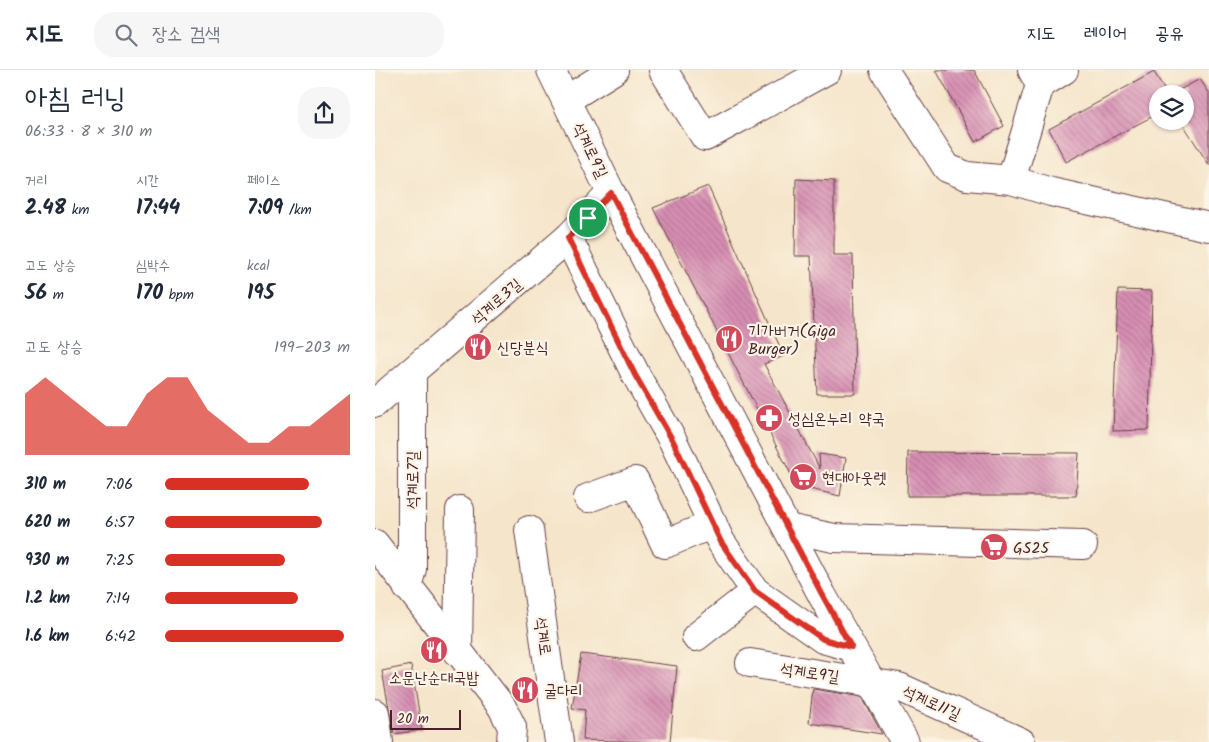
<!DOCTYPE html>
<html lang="ko">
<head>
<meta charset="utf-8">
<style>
  :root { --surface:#fff; --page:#f6f6f7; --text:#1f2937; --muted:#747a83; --line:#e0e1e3; --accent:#d93025 }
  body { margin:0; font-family:Kalam,"Poor Story",sans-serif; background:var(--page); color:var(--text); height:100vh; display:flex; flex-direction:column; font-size:19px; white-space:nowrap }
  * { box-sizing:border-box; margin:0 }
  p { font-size:16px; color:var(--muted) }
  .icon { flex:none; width:28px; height:28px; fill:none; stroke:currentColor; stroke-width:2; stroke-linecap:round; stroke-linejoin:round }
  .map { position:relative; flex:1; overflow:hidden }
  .details { display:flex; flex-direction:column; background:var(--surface); width:375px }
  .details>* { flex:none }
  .controls { position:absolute; left:774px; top:15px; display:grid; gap:10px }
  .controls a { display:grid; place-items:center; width:45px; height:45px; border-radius:50%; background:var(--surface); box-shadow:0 1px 4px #0004; font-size:25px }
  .scale { position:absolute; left:15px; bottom:12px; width:71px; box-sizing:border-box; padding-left:5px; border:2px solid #4a1f2b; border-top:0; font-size:14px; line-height:18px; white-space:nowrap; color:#4a1f2b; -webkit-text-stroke:4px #fcf5e5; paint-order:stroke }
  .pin { position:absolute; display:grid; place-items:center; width:42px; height:42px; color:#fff; margin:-21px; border:2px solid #fff; border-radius:50%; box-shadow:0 1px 5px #0007 }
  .round { display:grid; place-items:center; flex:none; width:52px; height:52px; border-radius:20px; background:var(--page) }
  .summary { display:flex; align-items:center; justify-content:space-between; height:85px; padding:0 25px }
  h1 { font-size:28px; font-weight:600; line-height:38px }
  .stats { display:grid; grid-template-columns:repeat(3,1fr); gap:8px; height:85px; padding:5px 25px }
  .stats div { display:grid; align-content:center }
  .stats b { font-size:21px; font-weight:600 }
  .stats small { font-size:14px; font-weight:400 }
  .stats p { font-size:14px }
  .chart { height:140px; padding:10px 25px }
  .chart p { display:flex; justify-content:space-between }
  .chart svg { width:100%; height:90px; margin-top:5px; fill:var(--accent); opacity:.7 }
  ul { padding:0 25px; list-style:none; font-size:16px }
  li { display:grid; grid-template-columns:80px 60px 1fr; align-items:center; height:38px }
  li i { height:12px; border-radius:6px; background:var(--accent) }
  header { display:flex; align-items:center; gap:30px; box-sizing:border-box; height:70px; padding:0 25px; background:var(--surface); border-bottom:1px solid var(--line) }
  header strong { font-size:24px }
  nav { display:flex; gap:28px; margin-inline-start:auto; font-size:18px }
  .search { width:350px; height:45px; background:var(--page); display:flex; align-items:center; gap:12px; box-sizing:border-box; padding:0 18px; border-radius:20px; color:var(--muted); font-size:19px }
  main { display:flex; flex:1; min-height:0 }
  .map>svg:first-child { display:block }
  .building { fill:url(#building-back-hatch) }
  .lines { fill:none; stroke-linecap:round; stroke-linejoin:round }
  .minor-casing { stroke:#643d43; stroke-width:30 }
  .minor { stroke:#fff; stroke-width:28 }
  .route-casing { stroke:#fff; stroke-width:10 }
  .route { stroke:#d93025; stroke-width:6 }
  .labels { text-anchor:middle; stroke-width:4.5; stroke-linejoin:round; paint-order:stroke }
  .street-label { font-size:16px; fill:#4a1f2b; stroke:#fcf5e5 }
  .poi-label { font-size:16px; fill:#4a1f2b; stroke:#fcf5e5; text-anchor:start }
</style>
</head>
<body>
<header>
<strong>지도</strong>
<div class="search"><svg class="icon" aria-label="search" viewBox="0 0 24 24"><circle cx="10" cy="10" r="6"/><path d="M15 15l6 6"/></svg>장소 검색</div>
<nav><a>지도</a><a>레이어</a><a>공유</a></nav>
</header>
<main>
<section class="details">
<div class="summary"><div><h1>아침 러닝</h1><p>06:33 · 8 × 310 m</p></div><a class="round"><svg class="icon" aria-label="share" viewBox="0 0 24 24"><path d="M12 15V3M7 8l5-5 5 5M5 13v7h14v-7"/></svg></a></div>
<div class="stats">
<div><p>거리</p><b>2.48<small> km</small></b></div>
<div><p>시간</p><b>17:44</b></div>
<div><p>페이스</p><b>7:09<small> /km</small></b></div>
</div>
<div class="stats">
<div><p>고도 상승</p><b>56<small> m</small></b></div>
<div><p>심박수</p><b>170<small> bpm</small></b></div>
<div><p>kcal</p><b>195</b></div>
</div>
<div class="chart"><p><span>고도 상승</span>199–203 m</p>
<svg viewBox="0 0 160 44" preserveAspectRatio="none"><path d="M0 44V14L10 6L20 14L30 22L40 30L50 30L60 14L70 6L80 6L90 22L100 30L110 38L120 38L130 30L140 30L150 22L160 14V44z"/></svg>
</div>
<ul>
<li><b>310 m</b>7:06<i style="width:78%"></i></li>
<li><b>620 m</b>6:57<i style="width:85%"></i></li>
<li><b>930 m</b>7:25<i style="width:65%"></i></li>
<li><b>1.2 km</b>7:14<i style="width:72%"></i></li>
<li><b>1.6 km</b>6:42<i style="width:97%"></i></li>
</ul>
</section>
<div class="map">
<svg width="834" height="672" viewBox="0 0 834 672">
  <defs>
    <pattern id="building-back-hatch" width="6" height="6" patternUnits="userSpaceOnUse" patternTransform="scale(1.25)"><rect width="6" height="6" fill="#d78eb3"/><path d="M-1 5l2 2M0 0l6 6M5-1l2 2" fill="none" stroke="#b07392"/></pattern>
  </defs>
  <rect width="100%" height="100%" fill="#fcf5e5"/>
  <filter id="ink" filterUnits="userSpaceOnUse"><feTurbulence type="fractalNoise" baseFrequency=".02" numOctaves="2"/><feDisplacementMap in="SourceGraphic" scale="10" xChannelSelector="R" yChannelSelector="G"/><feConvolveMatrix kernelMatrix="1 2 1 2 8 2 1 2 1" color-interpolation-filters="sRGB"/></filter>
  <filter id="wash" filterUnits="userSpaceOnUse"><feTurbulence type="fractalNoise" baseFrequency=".0096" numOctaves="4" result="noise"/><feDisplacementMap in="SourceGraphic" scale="20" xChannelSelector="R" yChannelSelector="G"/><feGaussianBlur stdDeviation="1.12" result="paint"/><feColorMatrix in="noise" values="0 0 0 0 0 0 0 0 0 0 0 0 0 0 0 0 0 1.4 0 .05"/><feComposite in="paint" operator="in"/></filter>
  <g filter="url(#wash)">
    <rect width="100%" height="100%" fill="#f5e5ca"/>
    <g id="blocks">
      <g class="building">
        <path d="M561,0h38l30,56 -29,16z"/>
        <path d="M779,2l13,22h-10v20l-91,48 -17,-33z"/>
        <path d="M825,9l9,14v72l-28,-44h4v-27h-13z"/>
        <path d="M421,109l38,2v74h19l2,139h-38l-6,-138h-16z"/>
        <path d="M333,116l76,170 -20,8 56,105 -1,-15 27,4 -6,38 -43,-10 -144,-278z"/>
        <path d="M743,220l34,1 -3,139 -36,1z"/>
        <path d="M533,382l171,1 -3,43h-169z"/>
        <path d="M206,584l96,12 -7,76 -87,-2 2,-30 -13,-2z"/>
        <path d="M36,595l11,65 -28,4 -12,-63z"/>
        <path d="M438,619l49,8 20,37 -73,-11z"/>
      </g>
    </g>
  </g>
  <g filter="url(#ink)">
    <use href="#blocks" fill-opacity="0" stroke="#643d43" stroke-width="1"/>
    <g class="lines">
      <g class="minor-casing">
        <g id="minor">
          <path d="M176,0l60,123 211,402 83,147"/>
          <path d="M288,0l42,67 122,-67"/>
          <path d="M509,0l63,98 20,8 44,4 40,12 158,35"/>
          <path d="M657,0l8,15 24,-15"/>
          <path d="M191,30l48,-30"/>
          <path d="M636,110l29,-95"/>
          <path d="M193,168l68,137 37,66 48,101 34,49 68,48 28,8"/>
          <path d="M0,333l193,-165 43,-45"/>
          <path d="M213,428l47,-17 30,63 48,-20"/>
          <path d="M412,458l47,10 249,7"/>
          <path d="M154,460l30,212"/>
          <path d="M0,474l127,163 10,20 -1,15"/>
          <path d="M32,517l5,-18v-197"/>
          <path d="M321,567l59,-46"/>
          <path d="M83,582l2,-142"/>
          <path d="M375,593l149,24 122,55"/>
          <path d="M0,643l4,29"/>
        </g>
      </g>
      <use href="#minor" class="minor"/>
    </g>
  </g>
  <g class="lines" filter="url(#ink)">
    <g class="route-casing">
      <path id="route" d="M236,123l211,401 29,53 -28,-8 -68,-48 -34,-49 -48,-101 -38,-66 -67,-137z"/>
    </g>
    <use href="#route" class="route"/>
  </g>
  <defs>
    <g id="restaurant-disc" transform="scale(1.4375)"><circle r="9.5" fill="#d1495b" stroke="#fcf5e5"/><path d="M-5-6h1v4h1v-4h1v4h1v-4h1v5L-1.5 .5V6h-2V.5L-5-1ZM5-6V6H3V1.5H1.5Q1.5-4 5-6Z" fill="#fff"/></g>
    <g id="pharmacy-disc" transform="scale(1.4375)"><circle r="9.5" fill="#d1495b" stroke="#fcf5e5"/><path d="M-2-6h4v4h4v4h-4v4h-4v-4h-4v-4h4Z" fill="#fff"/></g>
    <g id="supermarket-disc" transform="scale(1.4375)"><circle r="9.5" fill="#d1495b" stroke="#fcf5e5"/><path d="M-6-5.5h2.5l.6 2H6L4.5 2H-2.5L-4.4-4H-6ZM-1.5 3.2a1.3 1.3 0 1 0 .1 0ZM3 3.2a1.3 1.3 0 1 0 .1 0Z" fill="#fff"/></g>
  </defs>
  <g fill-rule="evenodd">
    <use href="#restaurant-disc" x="354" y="269"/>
    <use href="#restaurant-disc" x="103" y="277"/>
    <use href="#pharmacy-disc" x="394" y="348"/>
    <use href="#supermarket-disc" x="428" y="407"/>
    <use href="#supermarket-disc" x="619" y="477"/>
    <use href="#restaurant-disc" x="59" y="580"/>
    <use href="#restaurant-disc" x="150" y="620"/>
  </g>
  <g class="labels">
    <g class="street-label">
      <text transform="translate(216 80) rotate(64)" y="6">석계로9길</text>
      <text transform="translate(121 231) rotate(-41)" y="6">석계로3길</text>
      <text transform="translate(37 410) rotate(-90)" y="6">석계로7길</text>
      <text transform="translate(169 566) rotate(82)" y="6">석계로</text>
      <text transform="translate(435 602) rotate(8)" y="6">석계로9길</text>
      <text transform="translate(557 632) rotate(24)" y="6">석계로11길</text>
    </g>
    <g class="poi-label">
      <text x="373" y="266">기가버거(Giga<tspan x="373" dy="18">Burger)</tspan></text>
      <text x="122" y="283">신당분식</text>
      <text x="413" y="354">성심온누리 약국</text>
      <text x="447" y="413">현대아웃렛</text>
      <text x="638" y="483">GS25</text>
      <text x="59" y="613" text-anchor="middle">소문난순대국밥</text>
      <text x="169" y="626">굴다리</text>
    </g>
  </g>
</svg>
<div class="controls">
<a><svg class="icon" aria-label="layers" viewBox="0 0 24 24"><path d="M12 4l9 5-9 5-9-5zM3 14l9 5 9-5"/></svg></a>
</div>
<div class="scale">20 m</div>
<div class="pin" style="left:213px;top:148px;background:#1e9e55"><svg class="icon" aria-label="arrive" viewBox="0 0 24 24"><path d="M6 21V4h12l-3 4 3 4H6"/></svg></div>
</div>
</main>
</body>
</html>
